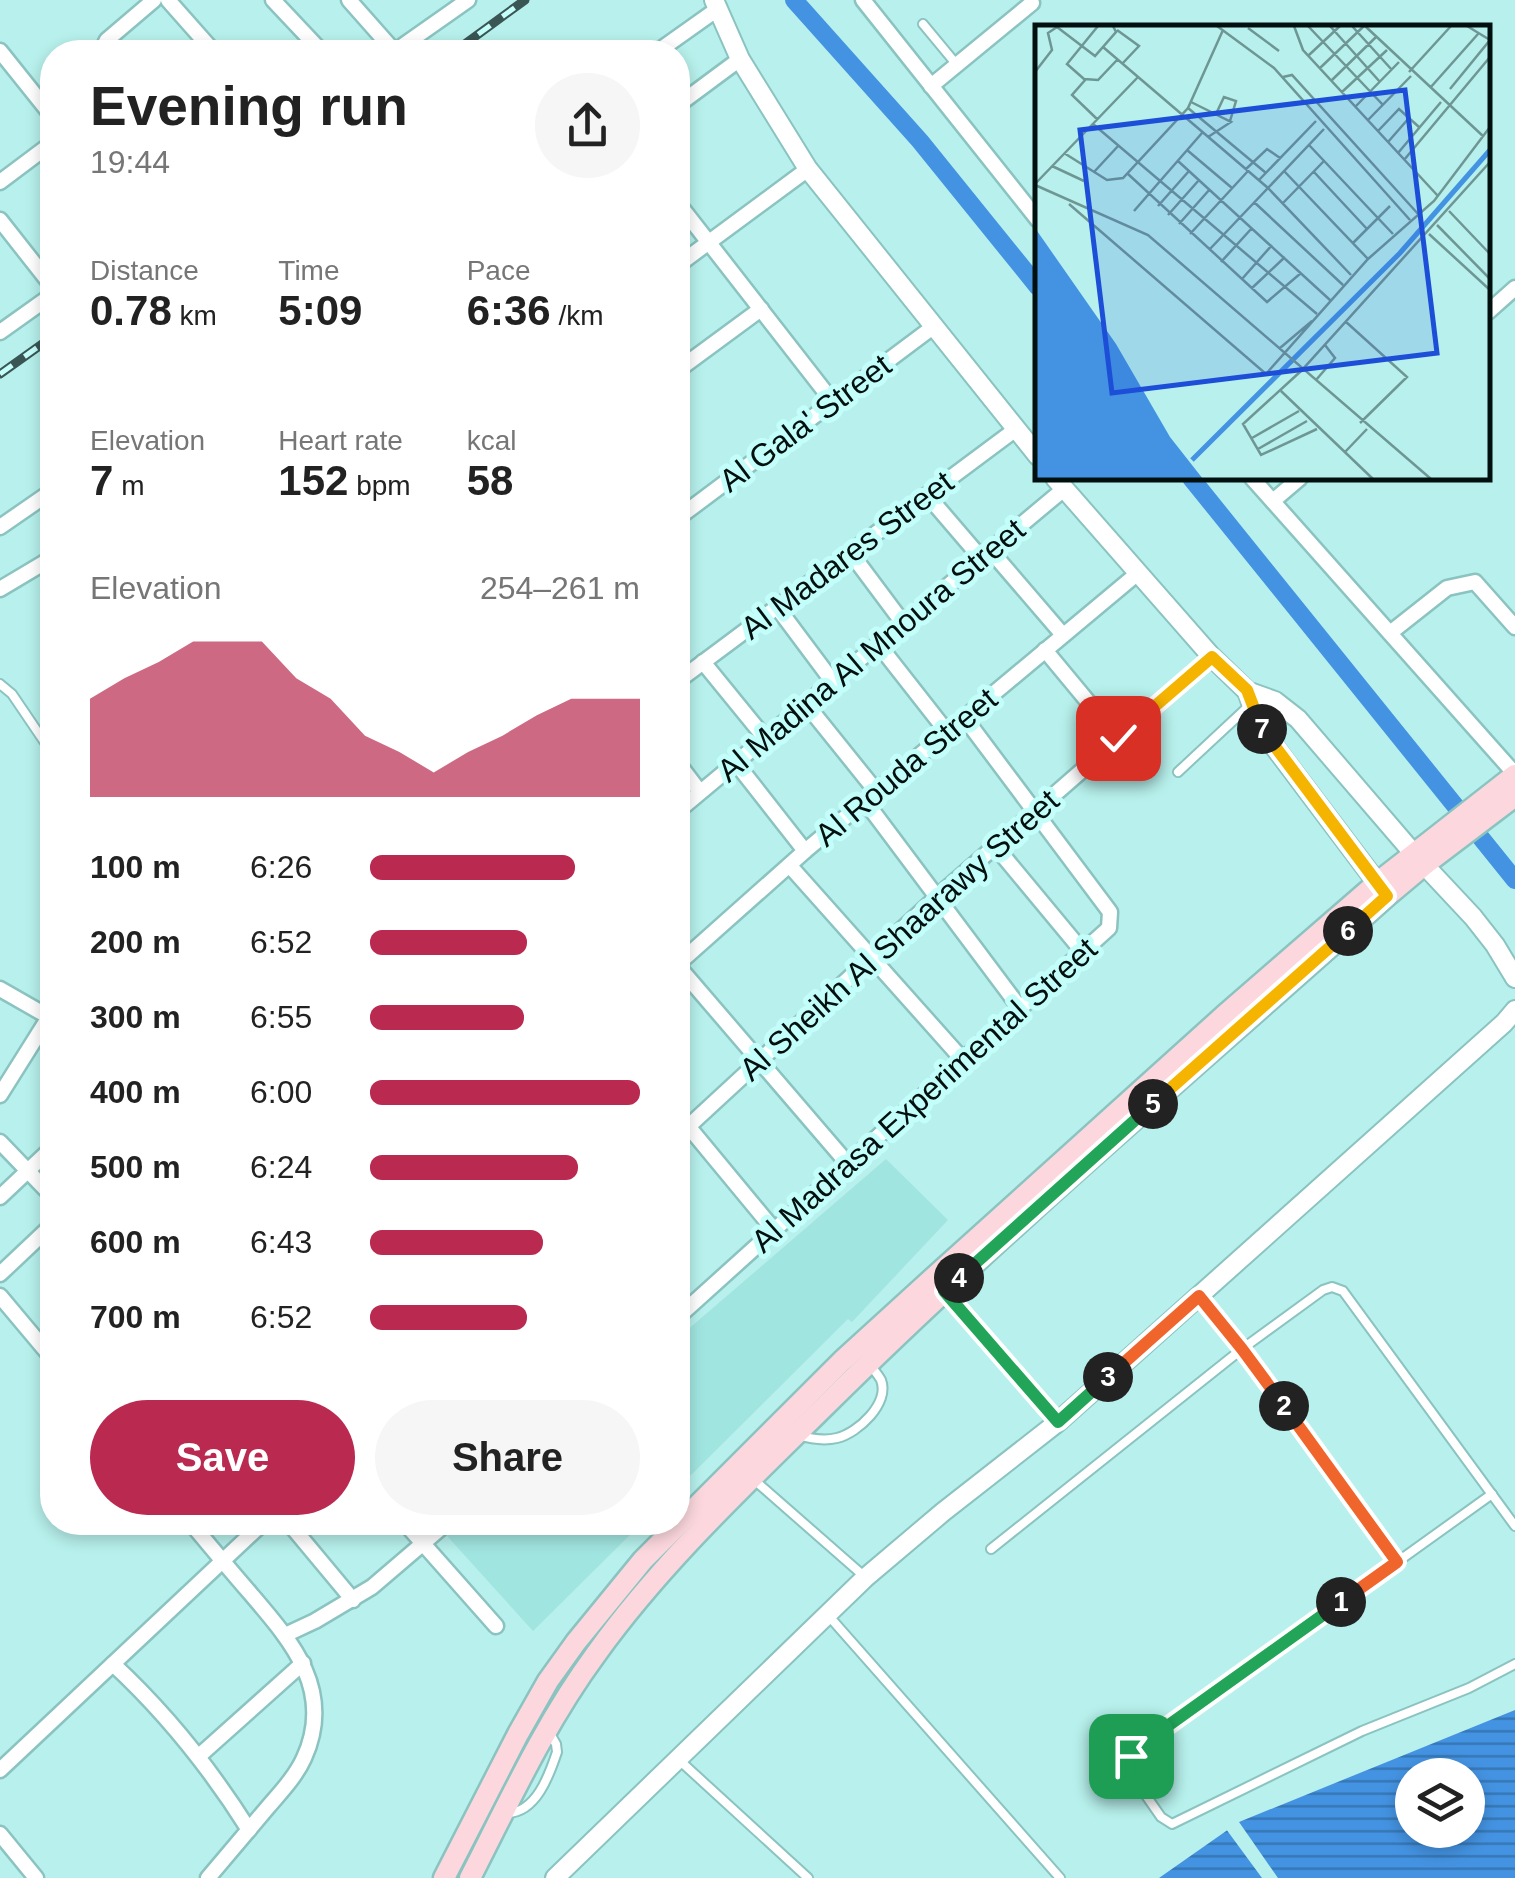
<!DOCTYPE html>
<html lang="en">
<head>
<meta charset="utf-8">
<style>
  :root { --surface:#fff; --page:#f6f6f6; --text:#222; --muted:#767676; --accent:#ba2a50 }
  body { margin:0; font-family:Arial,sans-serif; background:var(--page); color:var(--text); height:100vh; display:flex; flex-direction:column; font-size:38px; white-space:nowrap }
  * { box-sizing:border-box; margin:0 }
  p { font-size:32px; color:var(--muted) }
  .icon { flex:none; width:55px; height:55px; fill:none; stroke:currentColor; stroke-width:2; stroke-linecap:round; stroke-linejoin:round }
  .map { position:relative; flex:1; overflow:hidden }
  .side { position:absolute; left:40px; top:40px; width:650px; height:1495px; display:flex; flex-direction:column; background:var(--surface); border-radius:40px; box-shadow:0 5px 15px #0003 }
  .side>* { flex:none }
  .buttons { position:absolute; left:1395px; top:1758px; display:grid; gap:20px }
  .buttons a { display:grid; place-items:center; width:90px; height:90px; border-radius:50%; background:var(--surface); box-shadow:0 5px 15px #0003; font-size:50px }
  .pin { position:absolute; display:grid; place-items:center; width:85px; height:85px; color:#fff; margin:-42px; border-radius:20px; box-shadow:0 5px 15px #0006 }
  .km { position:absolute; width:50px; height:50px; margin:-25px; border-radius:50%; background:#222; color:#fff; font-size:28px; line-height:50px; text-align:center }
  .round { display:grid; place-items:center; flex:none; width:105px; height:105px; border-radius:52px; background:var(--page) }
  .head { display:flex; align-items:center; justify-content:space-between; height:170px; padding:0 50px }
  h1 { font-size:55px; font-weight:700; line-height:75px }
  .figures { display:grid; grid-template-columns:repeat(3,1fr); gap:15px; height:170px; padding:10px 50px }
  .figures div { display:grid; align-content:center }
  .figures b { font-size:42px; font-weight:700 }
  .figures small { font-size:28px; font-weight:400 }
  .figures p { font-size:28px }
  .chart { height:280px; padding:20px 50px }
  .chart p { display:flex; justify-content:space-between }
  .chart svg { width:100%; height:180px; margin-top:10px; fill:var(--accent); opacity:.7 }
  .primary-button { display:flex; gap:20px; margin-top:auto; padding:20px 50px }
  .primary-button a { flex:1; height:115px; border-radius:60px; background:var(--accent); color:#fff; font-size:40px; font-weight:700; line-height:115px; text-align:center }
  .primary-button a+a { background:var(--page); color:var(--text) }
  ul { padding:0 50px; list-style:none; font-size:32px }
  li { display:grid; grid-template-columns:160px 120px 1fr; align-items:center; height:75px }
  li i { height:25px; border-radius:12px; background:var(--accent) }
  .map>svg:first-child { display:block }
  .built { fill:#a1e5e0 }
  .water { fill:url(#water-rules); fill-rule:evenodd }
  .pier { fill:#b7f0ec }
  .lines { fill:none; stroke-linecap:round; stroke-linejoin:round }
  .canal { stroke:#4493e2; stroke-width:18 }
  .service-casing { stroke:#8ac3bf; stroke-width:12 }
  .minor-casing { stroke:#8ac3bf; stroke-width:19 }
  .tertiary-casing { stroke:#8ac3bf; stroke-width:22 }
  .secondary-casing { stroke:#8ac3bf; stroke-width:25 }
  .service { stroke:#fff; stroke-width:8 }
  .minor { stroke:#fff; stroke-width:14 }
  .tertiary { stroke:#fff; stroke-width:18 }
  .secondary { stroke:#fcd8de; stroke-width:20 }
  .rail-casing { stroke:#395654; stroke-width:9 }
  .rail { stroke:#c4fefa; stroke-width:5; stroke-dasharray:15; stroke-linecap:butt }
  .split-1-casing { stroke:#fff; stroke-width:20 }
  .split-2-casing { stroke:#fff; stroke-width:20 }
  .split-3-casing { stroke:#fff; stroke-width:20 }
  .split-4-casing { stroke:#fff; stroke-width:20 }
  .split-5-casing { stroke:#fff; stroke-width:20 }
  .split-6-casing { stroke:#fff; stroke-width:20 }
  .split-7-casing { stroke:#fff; stroke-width:20 }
  .split-8-casing { stroke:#fff; stroke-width:20 }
  .split-1 { stroke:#22a559; stroke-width:12 }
  .split-2 { stroke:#f0652b; stroke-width:12 }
  .split-3 { stroke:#f0652b; stroke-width:12 }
  .split-4 { stroke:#22a559; stroke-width:12 }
  .split-5 { stroke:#22a559; stroke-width:12 }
  .split-6 { stroke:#f5b400; stroke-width:12 }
  .split-7 { stroke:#f5b400; stroke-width:12 }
  .split-8 { stroke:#f5b400; stroke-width:12 }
  .labels { text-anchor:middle; stroke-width:10; stroke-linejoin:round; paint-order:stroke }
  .street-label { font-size:32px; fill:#00100f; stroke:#c4fefa }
  .inset-river { fill:none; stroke:#4493e2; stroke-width:5 }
  .inset-road { fill:none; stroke:#6e9694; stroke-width:2.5 }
  .view { fill:#1d4ed8; fill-opacity:0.15; stroke:#1d4ed8; stroke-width:5 }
  .inset-edge { fill:none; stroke:#00100f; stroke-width:5 }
</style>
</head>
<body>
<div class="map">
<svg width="1515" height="1878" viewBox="0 0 1515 1878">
  <defs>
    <pattern id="water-rules" width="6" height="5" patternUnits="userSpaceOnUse" patternTransform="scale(2.5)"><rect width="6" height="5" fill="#4493e2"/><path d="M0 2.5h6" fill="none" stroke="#3677b6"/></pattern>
  </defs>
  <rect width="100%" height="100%" fill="#b7f0ec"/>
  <g class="built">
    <path d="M886,1159l62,61 -96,102 -4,-3 -170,169v-150z"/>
    <path d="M463,1523v-1l179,1 -109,108 -86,-95z"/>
  </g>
  <path class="water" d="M1515,1710v168h-356l80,-56zM1412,1775h56v55h-56z"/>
  <path class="pier" d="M1237,1818l2,4 39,56h-16l-36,-49 -3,-4z"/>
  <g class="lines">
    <g class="canal">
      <path d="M794,0l126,141 118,146"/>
      <path d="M1191,478l324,402"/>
    </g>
    <g class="service-casing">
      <g id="service">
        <path d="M923,24l34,41"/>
        <path d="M0,684l12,10 40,59"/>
        <path d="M1178,772l73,-68"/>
        <path d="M946,1294l112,128"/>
        <path d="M1199,1296l43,53 155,213"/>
        <path d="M798,1435c13,4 26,6 39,3 21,-5 53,-35 44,-58 -1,-2 -8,-12 -10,-13"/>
        <path d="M752,1478l113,99"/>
        <path d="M1492,1494l-357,256 -6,12v9l32,46 11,7 190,-93 107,-43 46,-24"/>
        <path d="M991,1549l251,-200 81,-59 9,-3 11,4 172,235"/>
        <path d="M827,1614l233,264"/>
        <path d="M678,1759l130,119"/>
        <path d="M508,1813c28,-1 41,-37 49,-61l-1,-8 -7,-12"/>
      </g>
    </g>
    <g class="minor-casing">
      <g id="minor">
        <path d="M168,0l46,52"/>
        <path d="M273,0l49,52"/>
        <path d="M349,0l46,52"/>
        <path d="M863,0l175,220"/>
        <path d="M0,51l52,65"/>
        <path d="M105,52l-1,-6 3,-6 47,-40"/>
        <path d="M394,52l74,-52"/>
        <path d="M657,52l62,-44"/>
        <path d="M931,86l101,-83"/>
        <path d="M678,105l62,-46"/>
        <path d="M0,182l52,-39"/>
        <path d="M678,203l155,199"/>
        <path d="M0,220l52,66"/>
        <path d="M678,265l130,-96"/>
        <path d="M1488,312l27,-24"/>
        <path d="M0,332l52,-37"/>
        <path d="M678,370l83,-61"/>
        <path d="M1252,478l263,296"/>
        <path d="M927,495l54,63"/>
        <path d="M1273,501l27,-23"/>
        <path d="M678,518l255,-191"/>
        <path d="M0,527l52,-36"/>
        <path d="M990,550l73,85"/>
        <path d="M850,552l53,71"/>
        <path d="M0,589l52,-31"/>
        <path d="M777,607l56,75"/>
        <path d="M1390,633l57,-45 28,-6 40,45"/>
        <path d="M878,644l69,88"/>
        <path d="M1045,650l73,88"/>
        <path d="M703,662l62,76"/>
        <path d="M678,681l338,-252"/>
        <path d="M806,704l70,87"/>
        <path d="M678,763l22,29"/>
        <path d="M736,763l69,88"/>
        <path d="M865,801l155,207"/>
        <path d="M678,811l386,-322"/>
        <path d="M995,846l88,106"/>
        <path d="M790,866l172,193"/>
        <path d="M678,964l127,-113 333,-278"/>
        <path d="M678,966l170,198"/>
        <path d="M0,989l49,28"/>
        <path d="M0,1095l49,-78 3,-2"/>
        <path d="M678,1114l96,116"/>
        <path d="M678,1136l259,-239 275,-240"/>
        <path d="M0,1142l52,54"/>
        <path d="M0,1197l52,-49"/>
        <path d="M0,1274l52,-49"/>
        <path d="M0,1296l52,62"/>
        <path d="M678,1317l431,-389 1,-16 -146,-195"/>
        <path d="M190,1522c20,24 40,48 60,71 41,48 85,97 54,165 -8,18 -23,34 -36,49 -20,24 -40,47 -60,71"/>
        <path d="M288,1522l65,78"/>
        <path d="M404,1522l92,104"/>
        <path d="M285,1635l30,-14 57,-34 76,-65"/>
        <path d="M113,1664c54,50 97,104 136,166"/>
        <path d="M199,1756l104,-93"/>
        <path d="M0,1770l264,-248"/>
        <path d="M0,1834l36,44"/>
      </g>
    </g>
    <g class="tertiary-casing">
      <g id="tertiary">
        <path d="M714,0l26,59 68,110 230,287"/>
        <path d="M1055,478l157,179 35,34 28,10 23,18 116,135 59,63 22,28 20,33"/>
        <path d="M1247,691l9,26 14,24 114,151"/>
        <path d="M555,1878l310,-300 78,-66 115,-90 446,-399 11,-13"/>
      </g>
    </g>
    <g class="secondary-casing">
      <g id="secondary">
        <path d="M444,1878l74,-144 30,-53 28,-39 67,-82 199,-199 90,-82 294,-265 151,-131 138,-108"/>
        <path d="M470,1878c39,-76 75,-155 126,-224 66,-92 150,-170 231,-250 179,-177 372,-340 560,-508l37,-31 91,-69"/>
      </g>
    </g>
    <use href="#service" class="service"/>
    <use href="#minor" class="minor"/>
    <use href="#tertiary" class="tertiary"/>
    <use href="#secondary" class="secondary"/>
    <g class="rail-casing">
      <g id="rail">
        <path d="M454,52l71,-52"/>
        <path d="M0,374l52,-37"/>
      </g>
    </g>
    <use href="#rail" class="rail"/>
  </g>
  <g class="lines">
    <g class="split-1-casing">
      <path id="split-1" d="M1131,1756l3,-6 207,-148"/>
    </g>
    <g class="split-2-casing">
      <path id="split-2" d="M1284,1406l113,156 -56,40"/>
    </g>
    <g class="split-3-casing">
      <path id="split-3" d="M1108,1377l91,-81 43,53 42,57"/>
    </g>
    <g class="split-4-casing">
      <path id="split-4" d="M959,1278l-15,13 114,131 50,-45"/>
    </g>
    <g class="split-5-casing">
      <path id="split-5" d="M959,1278l194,-174"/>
    </g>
    <g class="split-6-casing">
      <path id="split-6" d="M1153,1104l195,-173"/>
    </g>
    <g class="split-7-casing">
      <path id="split-7" d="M1262,729l125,167 -39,35"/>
    </g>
    <g class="split-8-casing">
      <path id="split-8" d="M1118,738l94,-81 35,33 15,39"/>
    </g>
    <use href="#split-1" class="split-1"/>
    <use href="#split-2" class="split-2"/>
    <use href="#split-3" class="split-3"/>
    <use href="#split-4" class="split-4"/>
    <use href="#split-5" class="split-5"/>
    <use href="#split-6" class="split-6"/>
    <use href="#split-7" class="split-7"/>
    <use href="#split-8" class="split-8"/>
  </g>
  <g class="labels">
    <g class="street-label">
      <text transform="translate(805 423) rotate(-37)" y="11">Al Gala' Street</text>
      <text transform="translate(847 555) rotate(-37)" y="11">Al Madares Street</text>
      <text transform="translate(871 650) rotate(-40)" y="11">Al Madina Al Mnoura Street</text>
      <text transform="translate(906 767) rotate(-40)" y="11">Al Rouda Street</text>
      <text transform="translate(899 935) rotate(-42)" y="11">Al Sheikh Al Shaarawy Street</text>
      <text transform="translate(924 1095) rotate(-42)" y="11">Al Madrasa Experimental Street</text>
    </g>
  </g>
  <g transform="translate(1035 25)">
    <rect width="455" height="455" fill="#b7f0ec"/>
    <path d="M0,203l81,116 54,93 33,42h-168z" fill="#4493e2"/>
    <path class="inset-river" d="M157,435l208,-207 90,-103"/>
    <path class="inset-road" d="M63,1l-31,38 17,15 14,1 19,-20M182,1l57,42 136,152M259,1l9,24 135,146M273,1l75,79M295,1l50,56M317,1l40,44M330,1l119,111M22,2l38,29 21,-24 -3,-6M213,3l31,23M82,5l22,16 -17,18M68,22l165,141 83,87M274,30l31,-29M285,43l44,-42M0,47l17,-22 -4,-17 9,-6M374,47l42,-46M248,52l9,-2 127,140M51,54l-14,16 25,24M297,55l44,-43M395,63l48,-54M415,64l40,-49 -23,-14M307,67l45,-42M156,77l40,20 -23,15M321,81l43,-44M153,83l78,65M181,89l8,-17 12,4 -6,20M333,95l43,-44M58,99l224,190M343,106l21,-22 20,18M353,117l21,-24M274,120l84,89M152,125l45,38M29,128l43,27 16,-2 65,-70 35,-78M363,128l43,-51M369,135l86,-103M143,136l152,139M17,141l32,15M211,144l21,-20 13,9M249,146l84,88M59,147l25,-27M279,147l53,57M93,149l139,128 34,-29M224,155l57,-59M0,159l103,-107M0,160l113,50 283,244M219,177l89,83M248,178l41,-42M34,179l197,170 102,-115 66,-58 56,-74M123,181l31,-35M99,186l68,-78M414,186l41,43M133,190l31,-35M144,199l31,-35M402,200l53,54M155,209l58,-63M394,209l61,56M318,218l37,-37M174,225l115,-121M186,237l31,-34M207,254l30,-34M217,263l33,-31M310,296l62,56 -47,46M245,323l32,-27M281,355l19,-22 -10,-13M246,366l92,88M282,404l-56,26 -18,-31 58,-53 189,-209M217,413l47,-27M223,424l49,-28M310,427l22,-23"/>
    <path class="view" d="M370,65l32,263 -325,40 -32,-263z"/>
    <rect width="455" height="455" class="inset-edge"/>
  </g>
</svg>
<div class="buttons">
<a><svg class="icon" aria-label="layers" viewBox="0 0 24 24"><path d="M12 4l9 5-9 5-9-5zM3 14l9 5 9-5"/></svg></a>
</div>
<div class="pin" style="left:1131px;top:1756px;background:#1e9e55"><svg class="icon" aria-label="arrive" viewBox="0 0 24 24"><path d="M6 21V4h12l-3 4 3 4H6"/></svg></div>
<div class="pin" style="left:1118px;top:738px;background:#d93025"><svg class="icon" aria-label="check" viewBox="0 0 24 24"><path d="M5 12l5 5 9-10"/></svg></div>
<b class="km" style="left:1341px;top:1602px">1</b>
<b class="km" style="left:1284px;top:1406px">2</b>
<b class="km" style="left:1108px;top:1377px">3</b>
<b class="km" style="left:959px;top:1278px">4</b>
<b class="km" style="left:1153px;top:1104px">5</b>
<b class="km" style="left:1348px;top:931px">6</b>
<b class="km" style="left:1262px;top:729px">7</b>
<section class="side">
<div class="head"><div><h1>Evening run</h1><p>19:44</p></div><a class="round"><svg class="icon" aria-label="share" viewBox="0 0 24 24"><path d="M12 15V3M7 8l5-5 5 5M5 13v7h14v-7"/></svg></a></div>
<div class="figures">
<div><p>Distance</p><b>0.78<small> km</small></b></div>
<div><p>Time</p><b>5:09</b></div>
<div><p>Pace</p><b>6:36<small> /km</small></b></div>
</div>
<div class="figures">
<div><p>Elevation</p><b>7<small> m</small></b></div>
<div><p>Heart rate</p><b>152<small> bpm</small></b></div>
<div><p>kcal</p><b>58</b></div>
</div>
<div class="chart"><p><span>Elevation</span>254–261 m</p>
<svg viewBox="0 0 160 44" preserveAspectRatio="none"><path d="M0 44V20L10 15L20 11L30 6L40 6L50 6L60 15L70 20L80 29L90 33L100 38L110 33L120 29L130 24L140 20L150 20L160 20V44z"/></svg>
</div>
<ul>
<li><b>100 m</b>6:26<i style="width:76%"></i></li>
<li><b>200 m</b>6:52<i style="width:58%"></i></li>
<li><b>300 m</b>6:55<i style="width:57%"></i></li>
<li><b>400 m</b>6:00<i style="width:100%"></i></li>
<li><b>500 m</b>6:24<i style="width:77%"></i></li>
<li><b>600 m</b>6:43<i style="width:64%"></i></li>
<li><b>700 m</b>6:52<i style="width:58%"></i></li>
</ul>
<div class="primary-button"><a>Save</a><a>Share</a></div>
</section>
</div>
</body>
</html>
